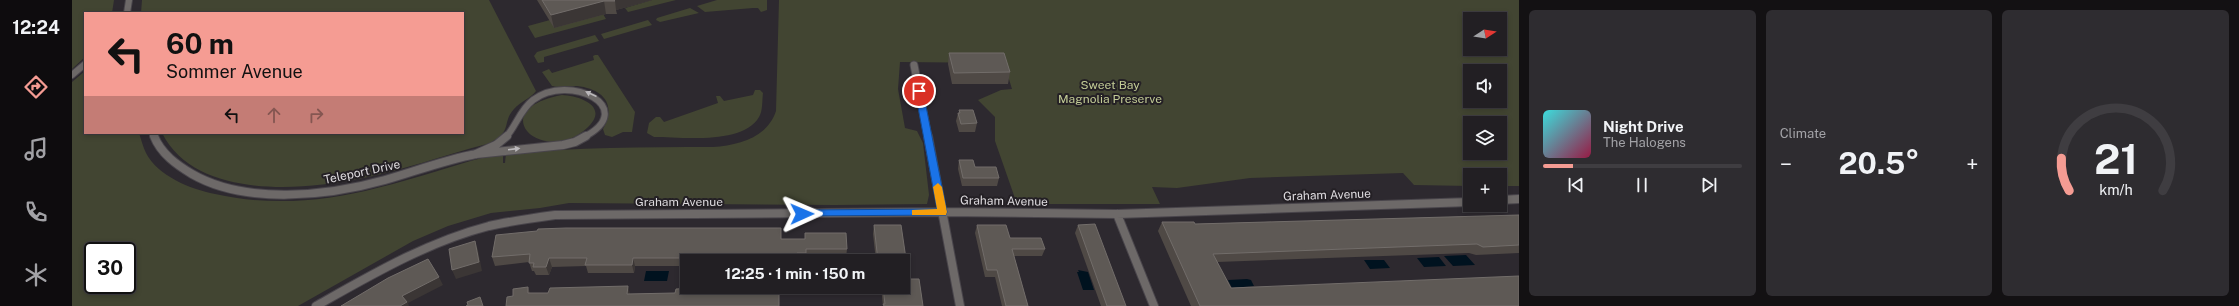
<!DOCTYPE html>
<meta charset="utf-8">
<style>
:root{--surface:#221f23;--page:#2e2c30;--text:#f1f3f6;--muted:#a2a2a6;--line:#3f3d41;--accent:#f59c93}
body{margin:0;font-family:"Public Sans",sans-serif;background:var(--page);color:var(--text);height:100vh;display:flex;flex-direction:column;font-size:15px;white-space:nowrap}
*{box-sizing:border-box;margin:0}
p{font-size:13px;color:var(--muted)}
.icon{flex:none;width:22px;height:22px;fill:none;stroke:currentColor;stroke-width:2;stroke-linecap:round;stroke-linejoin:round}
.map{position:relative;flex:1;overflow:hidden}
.drawer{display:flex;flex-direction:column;gap:10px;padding:10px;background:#131113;width:720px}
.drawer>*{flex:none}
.guide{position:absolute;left:12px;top:12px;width:380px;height:122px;border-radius:0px;box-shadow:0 2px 6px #0003,0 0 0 1px var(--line);background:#f59c93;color:#111;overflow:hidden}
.needle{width:26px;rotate:78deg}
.fabs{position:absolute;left:1391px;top:12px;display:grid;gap:8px}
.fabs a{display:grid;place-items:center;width:44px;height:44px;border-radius:0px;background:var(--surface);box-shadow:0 2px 6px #0003,0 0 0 1px var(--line);font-size:20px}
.speed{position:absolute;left:12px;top:242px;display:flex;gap:8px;font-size:20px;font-weight:700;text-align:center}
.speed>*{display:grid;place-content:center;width:52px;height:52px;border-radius:50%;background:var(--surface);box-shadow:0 2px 6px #0003,0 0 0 1px var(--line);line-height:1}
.speed .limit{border:2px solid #111;border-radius:6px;background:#fff;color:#111}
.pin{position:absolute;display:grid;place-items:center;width:34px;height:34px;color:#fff;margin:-17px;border:2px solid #fff;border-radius:50%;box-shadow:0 1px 4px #0007}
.me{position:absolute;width:44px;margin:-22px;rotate:89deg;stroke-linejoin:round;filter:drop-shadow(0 0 3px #0008)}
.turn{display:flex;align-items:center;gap:14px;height:84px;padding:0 16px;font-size:18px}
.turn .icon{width:52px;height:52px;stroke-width:2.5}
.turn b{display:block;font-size:28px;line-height:34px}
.lanes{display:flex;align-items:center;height:38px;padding:0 16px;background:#0003;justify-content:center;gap:20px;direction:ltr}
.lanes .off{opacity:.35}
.big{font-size:30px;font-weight:700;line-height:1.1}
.drawer .widget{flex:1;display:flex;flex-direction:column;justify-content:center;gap:6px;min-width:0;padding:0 14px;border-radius:6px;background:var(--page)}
.drawer .dial{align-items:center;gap:0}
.dial svg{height:104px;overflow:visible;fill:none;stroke:var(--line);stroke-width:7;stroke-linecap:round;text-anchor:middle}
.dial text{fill:var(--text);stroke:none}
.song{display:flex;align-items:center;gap:12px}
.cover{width:48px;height:48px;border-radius:6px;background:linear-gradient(135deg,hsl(180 70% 55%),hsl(340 70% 35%))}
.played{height:4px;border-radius:2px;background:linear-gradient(90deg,var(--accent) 15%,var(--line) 15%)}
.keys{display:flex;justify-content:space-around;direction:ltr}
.heat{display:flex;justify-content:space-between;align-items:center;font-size:22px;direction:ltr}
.drawer .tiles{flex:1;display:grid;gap:10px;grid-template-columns:repeat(3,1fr)}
.trip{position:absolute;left:608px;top:254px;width:230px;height:40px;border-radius:0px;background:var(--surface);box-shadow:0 2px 6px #0003,0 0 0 1px var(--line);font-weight:700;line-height:40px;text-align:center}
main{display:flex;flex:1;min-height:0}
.tab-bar{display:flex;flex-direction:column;width:72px;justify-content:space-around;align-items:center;background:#0e0c0e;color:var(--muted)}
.tab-bar .icon{width:28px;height:28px}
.tab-bar .current{color:var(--accent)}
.tab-bar b{font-size:18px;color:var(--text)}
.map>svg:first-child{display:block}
.green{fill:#424532;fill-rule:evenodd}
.water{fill:#00121f}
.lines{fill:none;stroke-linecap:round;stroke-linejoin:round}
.lane-far1-casing{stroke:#49454b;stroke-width:8}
.lane-casing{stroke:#49454b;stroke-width:10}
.street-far1-casing{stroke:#49454b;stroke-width:9}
.street-casing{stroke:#49454b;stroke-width:10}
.lane-far1{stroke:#6d6968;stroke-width:6}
.lane{stroke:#6d6968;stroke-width:8}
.street-far1{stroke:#6d6968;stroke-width:7}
.street{stroke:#6d6968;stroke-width:8}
.wall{fill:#4f4945}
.shaded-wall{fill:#3b3635}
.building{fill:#5e5955;stroke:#726d6a}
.oneway{fill:#bbb8bb}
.route{fill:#1a73e8;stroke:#114b97}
.slow{fill:#f59e0b}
.labels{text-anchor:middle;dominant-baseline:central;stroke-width:4;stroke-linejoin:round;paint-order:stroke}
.park-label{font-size:12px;fill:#c3cc96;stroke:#242025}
.street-label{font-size:12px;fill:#dddade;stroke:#242025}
</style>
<main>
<nav class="tab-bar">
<b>12:24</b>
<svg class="icon current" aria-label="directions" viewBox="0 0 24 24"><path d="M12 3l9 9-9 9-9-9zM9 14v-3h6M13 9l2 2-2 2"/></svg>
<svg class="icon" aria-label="music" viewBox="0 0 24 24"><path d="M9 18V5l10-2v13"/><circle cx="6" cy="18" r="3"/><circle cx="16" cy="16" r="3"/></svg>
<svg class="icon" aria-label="phone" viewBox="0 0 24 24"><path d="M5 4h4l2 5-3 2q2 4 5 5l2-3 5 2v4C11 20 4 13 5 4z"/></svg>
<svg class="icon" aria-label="climate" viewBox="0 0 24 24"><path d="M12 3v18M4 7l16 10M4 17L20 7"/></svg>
</nav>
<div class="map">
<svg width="1447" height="306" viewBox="0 0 1447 306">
<rect width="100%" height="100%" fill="#2d292f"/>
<!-- green -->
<path class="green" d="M0,0h42l-2,13h-27v44l-13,12z
M70,0h347l47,91c-5,7 -16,11 -22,18 -13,14 0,23 -27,35 -43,11 -86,27 -129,35 -61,12 -163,19 -196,-46h301v-120h-322z
M580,0h24l-48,12 -3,-4z
M645,0h50v10l-6,2 -3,-4h-5l-48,4 -8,-6z
M707,0h740v186h-19v-11h-30v11l-56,-1 -11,-12 -153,5 -73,10 -25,-1 8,17h-143l-22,-63v-24l-17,-17 23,-10 11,-1 -8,-26 -104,-1 -2,27 7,39 12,3 6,12 6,52 -2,9 -92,1 -266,-2 -29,5 -49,5 -43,13 -35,15 -115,65h-226v-224l13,-11v62h54c2,6 4,14 7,20 12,23 44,36 69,41 53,12 109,8 162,-6 43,-10 83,-26 126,-35v10h2l1,-10c69,-5 138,-6 207,-6 26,-2 54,-9 63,-36zM1398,19h30v30h-30zM1398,71h30v30h-30zM1398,123h30v30h-30zM21,251h34v34h-34z
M618,8l9,5 -39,9 -4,-2 1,-2z
M531,14l3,5 -71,19 -7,-12 22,-6z
M576,20l4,5 -48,14 -3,-5z
M523,35l4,6 -55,16v5l-6,1 -4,-7 3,-4z
M523,55h3l37,57 -3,20h-9l-11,5 -7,-2 -2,-6c14,-25 0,-40 -26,-43 -8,0 -17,2 -25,0l-10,-14 7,-3 3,4 42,-13 -1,-4z
M683,90h5l3,3c-1,7 0,18 -4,24 -16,28 -77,20 -105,20l-7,-4 2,-10 7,-6h4l4,5 54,-19 -2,-7h4l4,5 29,-6z
M490,95c19,1 48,12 25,33 -44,40 -105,-18 -25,-33z"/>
<!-- water -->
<path class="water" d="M1394,255l9,10 -22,1 -9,-10z
M1367,257l7,9 -22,1 -7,-9z
M1292,260h20l6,8 -20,1z
M1006,270l10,2 6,18h-11l-6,-18h2z
M574,271h23l-2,10h-23z
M1175,279l4,1 3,6 -22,2 -4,-8z"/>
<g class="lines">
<defs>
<path id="lane-far1" d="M55,13l2,-13
M0,75l13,-11
M81,133l2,4
M434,137c10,-11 14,-27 27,-37 36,-28 107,8 51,37"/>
<path id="lane" d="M82,136c7,18 23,29 38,38 54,31 136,22 193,6 31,-9 60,-20 91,-26
M404,154l20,-9 11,-9
M404,154l87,-9 12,-3 11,-6"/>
<path id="street-far1" d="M842,65l14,72"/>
<path id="street" d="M856,136l32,170
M1428,200l19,-1
M1045,214l37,92
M244,306c55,-31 111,-64 173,-80 22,-5 44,-8 66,-11l387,-3 175,2 353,-12"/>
</defs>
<!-- lane-far1 casing -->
<use href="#lane-far1" class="lane-far1-casing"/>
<!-- lane casing -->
<use href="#lane" class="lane-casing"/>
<!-- street-far1 casing -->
<use href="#street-far1" class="street-far1-casing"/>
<!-- street casing -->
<use href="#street" class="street-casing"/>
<!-- lane-far1 -->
<use href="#lane-far1" class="lane-far1"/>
<!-- lane -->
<use href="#lane" class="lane"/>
<!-- street-far1 -->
<use href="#street-far1" class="street-far1"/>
<!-- street -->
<use href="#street" class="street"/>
</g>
<!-- wall -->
<path class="wall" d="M465,0h115l-36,10 1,4h-11l-52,14z
M877,53l61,19 -2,12h-56l-4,-20z
M887,110l18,13 -2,9h-16l-3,-11 2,-8h1z
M887,160l16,7 24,11 -2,8h-35l-4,-17z
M1447,215v38l-43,2 -7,-2 -252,9 14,26 288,18h-328l-33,-75 4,-9 33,2z
M802,225h27l8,54h10l4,27h-40l-2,-19h22v-26h-27l-3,-27z
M905,225l33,13 35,11 -3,7h-28l14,50h-26l-7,-29h-10l-10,-44z
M1006,225l48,81h-25l-26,-73z
M424,235l285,4 66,10 -1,9h-40v3h-119v5h-52l-1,7h-46l-2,-7 -34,1 -3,8h-13l-2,-4h-2l-3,-9 -34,4 -3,-9z"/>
<!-- shaded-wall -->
<path class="shaded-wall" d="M541,0h39l-36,10 -1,-9z
M532,1l2,13 -52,14 -3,-13z
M403,241l3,9 4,21 -26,8 -4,-9z
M477,258l3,9 -3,8 -3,-8z
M561,258l2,8 -1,7 -2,-8z
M367,277l4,8 -35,18 1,3h-9l2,-10z
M556,286l2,8h-3z
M456,287l3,8 -3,-2z"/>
<!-- building -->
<path class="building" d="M470,0h72l1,1h-11l-53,14z
M877,53h55l6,19 -56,1z
M887,110h14l4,13 -16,1 -3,-11h2z
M887,160h14l2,7h21l3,11h-36z
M1447,215v30l-36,2 -6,-3 -264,10 18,34 288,-12v30h-319l-38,-84h32l1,2z
M1023,224l31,82h-19l-29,-81z
M802,225h27l8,54h10l4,27h-39l-1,-2h2l-2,-17h20v-26h-25z
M905,225h29l4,13h31l4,11h-33l16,57h-22l-9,-36h-10z
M494,228h215v11h24v-6h41l1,16h-41v4h-9v8h-12v-4l-64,1v3h-19v-3h-69l-1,7h-47l2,-7h-38l-3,9h-13l1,-4h-5l1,-9 -38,3 4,-22 41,-4 1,-2z
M403,241l4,21 -27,8 -3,-21z
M356,259l11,18 -37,19 5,6 -7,4h-59l47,-28z
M556,286l-1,8 48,-1 1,-4 33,-2h8v6h41v-6h21v19h-273l1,-9 6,-1v-7l15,-2v6h20l2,-5z
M408,297l3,9h-17l2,-1 -1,-3z"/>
<!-- one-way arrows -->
<defs><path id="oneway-solid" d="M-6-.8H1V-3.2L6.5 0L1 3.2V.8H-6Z"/></defs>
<g class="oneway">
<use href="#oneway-solid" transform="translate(519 94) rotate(-156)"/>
<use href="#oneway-solid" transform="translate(442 149) rotate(-7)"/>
</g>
<!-- route -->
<path class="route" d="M847,88l4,3 24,121 -1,3 -147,1v-5l3,-1 135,-1 -22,-118z"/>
<!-- slow -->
<path class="slow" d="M866,183l4,4 5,25 -1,3h-34v-5l25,-1 -4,-22z"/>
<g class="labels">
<!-- park labels -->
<g class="park-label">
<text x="1038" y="85">Sweet Bay<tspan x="1038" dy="14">Magnolia Preserve</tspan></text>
</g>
<!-- street labels -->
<g class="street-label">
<text transform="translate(290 172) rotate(-12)">Teleport Drive</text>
<text transform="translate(1255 195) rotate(-2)">Graham Avenue</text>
<text transform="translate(932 201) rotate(1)">Graham Avenue</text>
<text x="607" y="202">Graham Avenue</text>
</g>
</g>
</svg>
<div class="fabs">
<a><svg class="needle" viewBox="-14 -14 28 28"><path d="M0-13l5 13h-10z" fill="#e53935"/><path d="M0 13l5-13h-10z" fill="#a2a2a6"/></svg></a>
<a><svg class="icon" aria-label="sound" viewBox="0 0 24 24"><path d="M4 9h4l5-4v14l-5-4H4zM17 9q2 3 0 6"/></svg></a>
<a><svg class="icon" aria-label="layers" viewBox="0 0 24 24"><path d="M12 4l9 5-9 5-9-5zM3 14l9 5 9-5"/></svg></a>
<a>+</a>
</div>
<div class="speed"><div class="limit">30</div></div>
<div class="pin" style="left:847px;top:91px;background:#d93025"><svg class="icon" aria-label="arrive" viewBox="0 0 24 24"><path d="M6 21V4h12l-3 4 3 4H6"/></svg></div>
<svg class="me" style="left:730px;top:214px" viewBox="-20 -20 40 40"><path d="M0-17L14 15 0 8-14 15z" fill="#1a73e8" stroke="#fff" stroke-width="4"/></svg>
<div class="trip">12:25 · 1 min · 150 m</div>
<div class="guide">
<div class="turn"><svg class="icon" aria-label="left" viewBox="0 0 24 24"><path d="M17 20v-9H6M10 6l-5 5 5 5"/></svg><div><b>60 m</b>Sommer Avenue</div></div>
<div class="lanes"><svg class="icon" aria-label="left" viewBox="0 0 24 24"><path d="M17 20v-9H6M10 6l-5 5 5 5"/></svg><svg class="icon off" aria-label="ahead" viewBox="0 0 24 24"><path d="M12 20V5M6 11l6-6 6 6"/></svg><svg class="icon off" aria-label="right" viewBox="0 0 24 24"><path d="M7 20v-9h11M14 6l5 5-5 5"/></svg></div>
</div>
</div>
<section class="drawer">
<div class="tiles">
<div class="widget">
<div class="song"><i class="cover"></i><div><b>Night Drive</b><p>The Halogens</p></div></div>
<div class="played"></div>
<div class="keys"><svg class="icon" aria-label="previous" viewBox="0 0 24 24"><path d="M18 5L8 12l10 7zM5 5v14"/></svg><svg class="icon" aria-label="pause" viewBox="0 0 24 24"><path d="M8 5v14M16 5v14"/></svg><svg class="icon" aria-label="next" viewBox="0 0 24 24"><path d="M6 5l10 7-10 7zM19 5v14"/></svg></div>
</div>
<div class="widget"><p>Climate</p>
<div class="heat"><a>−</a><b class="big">20.5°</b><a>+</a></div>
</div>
<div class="widget dial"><svg viewBox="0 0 100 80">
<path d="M14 69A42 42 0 1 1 86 69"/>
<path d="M14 69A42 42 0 0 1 8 44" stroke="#f59c93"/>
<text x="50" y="56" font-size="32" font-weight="700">21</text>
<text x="50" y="72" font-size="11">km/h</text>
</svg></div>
</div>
</section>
</main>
